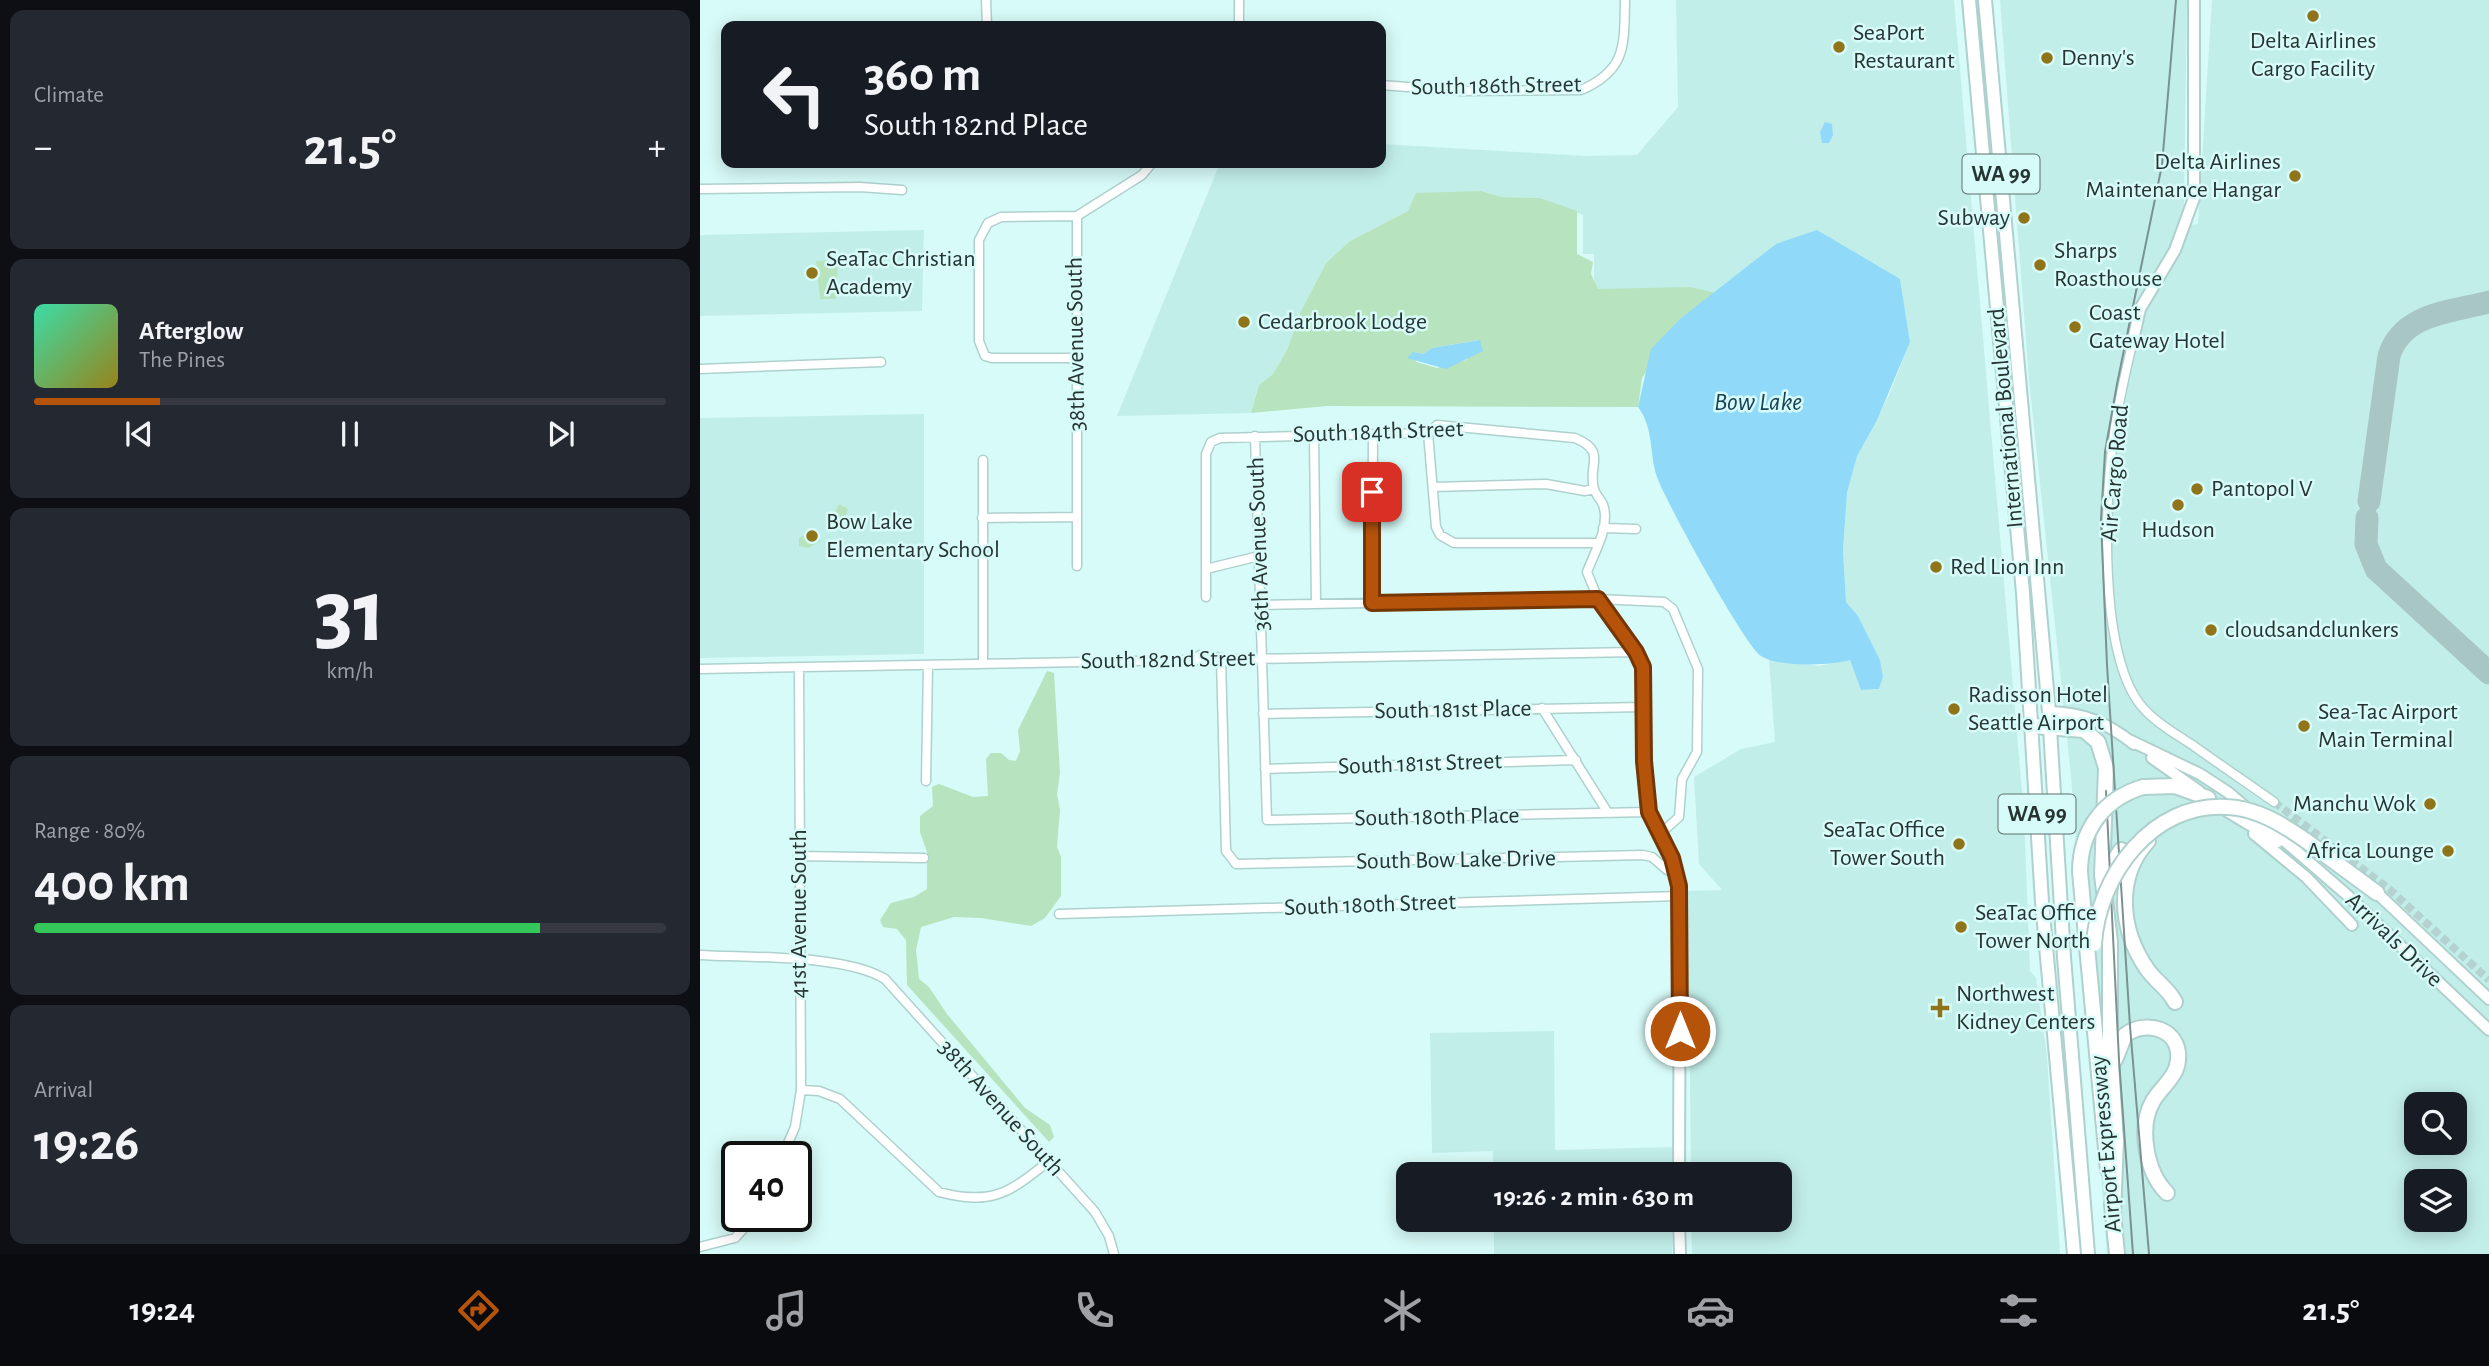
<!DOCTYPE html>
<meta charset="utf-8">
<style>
:root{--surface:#171b24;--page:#242831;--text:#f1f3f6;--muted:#9ea1a6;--line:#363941;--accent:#b45309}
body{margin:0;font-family:"Alegreya Sans",sans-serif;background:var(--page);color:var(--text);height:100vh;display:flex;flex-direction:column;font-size:26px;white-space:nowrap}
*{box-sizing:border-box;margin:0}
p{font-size:23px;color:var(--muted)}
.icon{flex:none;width:38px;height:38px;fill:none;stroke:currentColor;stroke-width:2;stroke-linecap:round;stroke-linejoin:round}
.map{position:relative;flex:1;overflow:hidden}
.details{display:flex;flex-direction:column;gap:10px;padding:10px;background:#0d0f14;width:700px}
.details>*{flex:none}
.banner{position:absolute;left:21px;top:21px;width:665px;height:147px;border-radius:14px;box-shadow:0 4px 18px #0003;background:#171b24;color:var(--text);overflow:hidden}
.controls{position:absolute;left:1704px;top:1092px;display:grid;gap:14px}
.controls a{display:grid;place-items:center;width:63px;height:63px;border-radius:14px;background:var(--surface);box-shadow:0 4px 18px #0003;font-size:35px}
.speed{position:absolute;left:21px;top:1141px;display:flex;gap:14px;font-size:35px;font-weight:700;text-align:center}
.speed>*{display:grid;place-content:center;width:91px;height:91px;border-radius:50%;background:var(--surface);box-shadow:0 4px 18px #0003;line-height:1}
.speed .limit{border:4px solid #111;border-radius:10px;background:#fff;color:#111}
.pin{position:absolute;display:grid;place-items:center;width:60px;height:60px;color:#fff;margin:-30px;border-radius:14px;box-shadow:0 4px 10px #0006}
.me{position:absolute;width:77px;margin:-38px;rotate:0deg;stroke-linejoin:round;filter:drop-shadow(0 0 5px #0008)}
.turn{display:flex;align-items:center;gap:24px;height:147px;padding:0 28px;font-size:32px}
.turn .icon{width:91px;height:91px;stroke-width:2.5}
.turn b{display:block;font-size:49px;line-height:60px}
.big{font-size:52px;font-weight:600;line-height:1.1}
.details .widget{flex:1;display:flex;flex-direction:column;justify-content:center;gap:10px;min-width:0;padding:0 24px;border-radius:14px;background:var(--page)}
.details .dial{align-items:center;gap:0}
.dial b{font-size:91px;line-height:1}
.song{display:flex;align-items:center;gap:21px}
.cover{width:84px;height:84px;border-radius:10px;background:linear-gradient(135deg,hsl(160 70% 55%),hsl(50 70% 35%))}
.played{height:7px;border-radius:4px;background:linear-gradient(90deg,var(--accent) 20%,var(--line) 20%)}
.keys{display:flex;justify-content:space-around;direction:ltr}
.heat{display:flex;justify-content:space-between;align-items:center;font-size:38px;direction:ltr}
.charge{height:10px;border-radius:5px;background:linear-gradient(90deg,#34c759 80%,var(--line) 0)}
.trip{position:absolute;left:696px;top:1162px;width:396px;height:70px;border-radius:14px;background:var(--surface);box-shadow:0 4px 18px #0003;font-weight:600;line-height:70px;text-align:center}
.dock{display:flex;height:112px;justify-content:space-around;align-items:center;background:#090b0e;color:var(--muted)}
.dock .icon{width:49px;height:49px}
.dock .selected{color:var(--accent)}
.dock b{font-size:32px;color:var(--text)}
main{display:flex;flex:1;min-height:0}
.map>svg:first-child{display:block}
.built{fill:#c2eee9;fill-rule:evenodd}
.green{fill:#b7e3be;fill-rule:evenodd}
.water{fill:#90d9f9}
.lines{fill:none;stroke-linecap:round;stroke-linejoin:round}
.taxiway{stroke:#a8c6c4;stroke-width:23}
.street-tunnel{stroke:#b4d3d0;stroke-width:8;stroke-dasharray:8 4;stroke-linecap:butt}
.street-casing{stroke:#aed1ce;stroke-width:11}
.secondary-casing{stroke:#aed1ce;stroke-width:14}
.primary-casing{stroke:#aed1ce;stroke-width:16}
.highway-casing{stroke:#aed1ce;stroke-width:18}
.street{stroke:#fff;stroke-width:8}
.secondary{stroke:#fff;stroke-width:10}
.primary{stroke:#fff;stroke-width:12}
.highway{stroke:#fff;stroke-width:14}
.tram{stroke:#7a9290;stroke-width:2}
.highway-bridge-casing{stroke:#aed1ce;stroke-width:18;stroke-linecap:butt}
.highway-bridge{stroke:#fff;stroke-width:14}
.route-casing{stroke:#753606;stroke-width:18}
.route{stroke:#b45309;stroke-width:12}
.poi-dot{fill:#8f7419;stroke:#d7fbf8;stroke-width:2.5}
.labels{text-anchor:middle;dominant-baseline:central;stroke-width:5;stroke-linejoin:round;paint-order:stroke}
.shield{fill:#d7fbf8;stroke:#5b706d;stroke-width:2}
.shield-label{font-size:23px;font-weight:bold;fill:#263432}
.poi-label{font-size:24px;fill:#263432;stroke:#d7fbf8;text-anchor:start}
.street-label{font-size:24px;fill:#263432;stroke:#d7fbf8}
.water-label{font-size:26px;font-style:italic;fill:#1a4455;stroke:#d7fbf8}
</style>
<main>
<section class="details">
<div class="widget"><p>Climate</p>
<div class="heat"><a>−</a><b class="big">21.5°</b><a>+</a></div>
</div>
<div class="widget">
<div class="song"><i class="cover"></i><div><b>Afterglow</b><p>The Pines</p></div></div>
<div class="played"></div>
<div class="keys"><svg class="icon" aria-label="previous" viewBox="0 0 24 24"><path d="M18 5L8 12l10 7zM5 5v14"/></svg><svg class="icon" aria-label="pause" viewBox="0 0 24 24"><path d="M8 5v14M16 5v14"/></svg><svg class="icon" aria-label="next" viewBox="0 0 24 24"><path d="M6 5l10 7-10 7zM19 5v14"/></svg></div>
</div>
<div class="widget dial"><b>31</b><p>km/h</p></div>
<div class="widget"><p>Range · 80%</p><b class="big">400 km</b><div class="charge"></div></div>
<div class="widget"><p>Arrival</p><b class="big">19:26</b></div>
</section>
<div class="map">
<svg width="1789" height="1254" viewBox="0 0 1789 1254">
<rect width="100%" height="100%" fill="#d7fbf8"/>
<!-- built -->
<path class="built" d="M976,0h278l70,815 6,156 6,7 11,78 13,198h-368l-1,-34h89v-46h-89l-3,-283 34,-1 -23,-26 -5,-87 47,-28 34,-7 -6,-83 50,7 31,-6 11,30 18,-1 4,-12 -3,-17 -22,-44 -12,-13 -3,-53 4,-57 10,-37 32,-61 21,-53 -10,-63 -124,-35 -60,49 -122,1v-40h-11v-39l-43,-17 -38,-1 -21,-6 -73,20 -58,30 -24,22 -26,50 -13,37 -14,24 -14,11 -8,28 -134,3 103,-253h161v-19l205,12 51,-1 41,-48z
M1300,0h187l-3,207 -7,19 21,-2 14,-224h277v1254h-382l-36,-478 -42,-396zM1717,1104h38v39h-38zM1717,1181h38v39h-38z
M224,230l-2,81 -222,5v-81z
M224,414v240l-224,4v-240z
M854,1031l1,119 117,-3v27h-179v-23l-61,2 -2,-120z
M794,1220h178v34h-178z"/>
<!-- green -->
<path class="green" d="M781,191l21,6 38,1 37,13v43l16,8 -2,12 7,15 92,-2 26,6 -35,25 -39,60 -4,29 -311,-1 -76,7 8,-28 14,-11 14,-24 13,-37 26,-50 24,-22 58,-30 8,-18zM779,340l-13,20 -29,8 -21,-6 -3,-10 10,2 9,-6z
M138,260l-2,39h-16l-4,-38z
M139,504l9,5 -5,15 -5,-1 -3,-10z
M105,535h10l6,6 -13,7 -9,-2v-8z
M347,671l7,2 6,100 -3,21 3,16 -3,37 4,10v39l-16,22 -14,8 -50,-8 -27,-1 -33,10 -5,23 3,29 10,8 18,27 78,94 25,17 4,12 -5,5 -142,-157 -1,-45 -9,-11 -14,-2 -3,-7 11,-17 23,-6 13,-8v-37l-7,-20v-16l13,-10 -1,-19 7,-3 34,13 15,-1 -2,-37 5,-6h10l8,7 7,1 4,-10 -2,-21z"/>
<!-- water -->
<path class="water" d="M1125,122l7,2 1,11 -4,8h-7l-2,-11z
M1117,230l83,49 10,63 -33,78 -20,36 -10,37 -4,57 3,52 12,14 22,44 3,17 -4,12 -18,1 -11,-30c-19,6 -73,7 -89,-4 -16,-10 -96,-156 -104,-179 -8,-24 -3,-49 -19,-70l13,-58 30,-31 95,-74z
M780,340l3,11 -37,18 -39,-11 6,-6 10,2 9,-6z"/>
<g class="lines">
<!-- taxiway -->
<path class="taxiway" d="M1669,501l20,-145c13,-43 62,-44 100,-54
M1667,518l-1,26 10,25 113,104"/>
<!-- street-tunnel -->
<path class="street-tunnel" d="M1574,802l115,87 100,91"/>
<defs>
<path id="street" d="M286,0l1,26
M539,0v26
M681,85l80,6 120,-1c46,-20 43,-45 44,-90
M0,189l160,-2 42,3
M377,216v350
M377,216l-76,1 -13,6 -9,17v101l6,15 7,2h86
M377,216l65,-41 10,-12
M1433,340c-7,31 -15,62 -19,94 -10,66 -16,225 30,275 13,14 31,25 47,35 28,20 56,39 83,58
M0,369l181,-7
M728,433l8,94 4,8 14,8h144
M555,436l12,384 382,-8
M614,436l2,168
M733,487l113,-3 39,7 8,-2
M282,518l95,-1
M903,528l33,1
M506,569l53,-13
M672,603l1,-167
M560,605l338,-6 66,3 9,7 25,60 -1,83 -15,27 -3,38 -18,16
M521,658l5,193 10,13 407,-9 9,2 15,13 9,-1
M494,659l6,-4 21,3
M283,663v-203
M0,669l936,-17
M842,708l66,105
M563,714l380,-7
M565,769l311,-9
M226,781l2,-116
M98,856l126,2
M359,914l621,-18 -8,-38 -23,-46 -5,-69 -1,-76 -7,-15 -38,-53 -11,-27c7,-19 22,-43 17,-64 -1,-7 -8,-12 -10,-19 -7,-24 14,-37 -19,-51l-138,-13 -9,8 -208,5 -9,4 -5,12v143
M0,955c49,3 144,-1 185,24l210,233 14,24 5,18
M101,1090l18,1 21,8 99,93c53,14 70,1 110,-31
M82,1157l13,-30 6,-37 -2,-423
M0,1247l35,-9 20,-22"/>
<path id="secondary" d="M1433,340l7,-31 35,-59 19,-52v-198
M1349,712c35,1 57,10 85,32
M1429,740l71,34 29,19 117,101 143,136
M1452,758l47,33
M1520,807l58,35
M1554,834l52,43 46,48
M1677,893l112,106
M979,1174l1,-278
M979,1220l1,34"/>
<path id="primary" d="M1269,0l54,593 19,309 32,352
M1285,0l64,712 15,245 24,297"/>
<path id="highway" d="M1331,726l53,4 14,12 8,26 -4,107 8,66v107l6,93 -3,72
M1443,787l32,-1 33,12
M1605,840l72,53
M1448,841c-33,36 -28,89 -1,128 8,12 22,20 28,33
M1380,872l28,298
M1404,878l17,-28
M1415,1060l10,-25c21,-16 56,-6 53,25 -1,17 -17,27 -25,41 -15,26 -7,71 14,92
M1412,1204l5,50"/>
</defs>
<!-- street casing -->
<use href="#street" class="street-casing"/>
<!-- secondary casing -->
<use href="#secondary" class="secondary-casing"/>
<!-- primary casing -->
<use href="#primary" class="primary-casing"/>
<!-- highway casing -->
<use href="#highway" class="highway-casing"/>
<!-- street -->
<use href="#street" class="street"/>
<!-- secondary -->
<use href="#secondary" class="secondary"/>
<!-- primary -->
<use href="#primary" class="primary"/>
<!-- highway -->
<use href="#highway" class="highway"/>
<!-- tram -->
<path class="tram" d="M1406,791l13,269 14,194
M1449,1254l-19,-228 -23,-361 -6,-146 4,-67 12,-68 45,-219 14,-165"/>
<defs>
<path id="highway-bridge" d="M1380,872c0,-41 23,-73 63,-85
M1394,944c4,-68 58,-142 133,-137 29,1 55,17 78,33"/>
</defs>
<!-- highway-bridge casing -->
<use href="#highway-bridge" class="highway-bridge-casing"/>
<!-- highway-bridge -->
<use href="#highway-bridge" class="highway-bridge"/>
</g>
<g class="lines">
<defs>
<path id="route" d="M672,492v111l226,-4 38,53 7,15 1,94 5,51 23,46 7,28 1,145"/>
</defs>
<!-- route casing -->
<use href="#route" class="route-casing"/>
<!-- route -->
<use href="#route" class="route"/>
</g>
<!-- markers -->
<g class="poi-dot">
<circle cx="1613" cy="16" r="7"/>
<circle cx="1139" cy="47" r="7"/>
<circle cx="1347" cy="58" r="7"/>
<circle cx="1595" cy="176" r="7"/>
<circle cx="1324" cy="218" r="7"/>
<circle cx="1340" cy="265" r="7"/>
<circle cx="112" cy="273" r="7"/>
<circle cx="544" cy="322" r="7"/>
<circle cx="1375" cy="327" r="7"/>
<circle cx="1497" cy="489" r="7"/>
<circle cx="1478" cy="505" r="7"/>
<circle cx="112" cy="536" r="7"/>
<circle cx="1236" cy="567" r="7"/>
<circle cx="1511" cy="630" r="7"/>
<circle cx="1254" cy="709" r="7"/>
<circle cx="1604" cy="726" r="7"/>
<circle cx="1730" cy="804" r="7"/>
<circle cx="1259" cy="844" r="7"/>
<circle cx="1748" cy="851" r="7"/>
<circle cx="1261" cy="927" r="7"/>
<path d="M1236.5 997.5h7v7h7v7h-7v7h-7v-7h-7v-7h7z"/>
</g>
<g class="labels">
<!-- shield labels -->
<g class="shield">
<rect x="1262.5" y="154.5" width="77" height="39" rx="5"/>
<rect x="1298.5" y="794.5" width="77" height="39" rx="5"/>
</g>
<g class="shield-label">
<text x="1301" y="174">WA 99</text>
<text x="1337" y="814">WA 99</text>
</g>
<!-- poi labels -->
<g class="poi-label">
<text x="1153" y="33">SeaPort<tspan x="1153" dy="28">Restaurant</tspan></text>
<text x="1613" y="41" text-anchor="middle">Delta Airlines<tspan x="1613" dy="28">Cargo Facility</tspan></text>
<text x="1361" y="58">Denny's</text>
<text x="1581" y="162" text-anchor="end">Delta Airlines<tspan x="1581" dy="28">Maintenance Hangar</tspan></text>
<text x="1310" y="218" text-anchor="end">Subway</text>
<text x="1354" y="251">Sharps<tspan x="1354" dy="28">Roasthouse</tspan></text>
<text x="126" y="259">SeaTac Christian<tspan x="126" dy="28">Academy</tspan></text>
<text x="1389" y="313">Coast<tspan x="1389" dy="28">Gateway Hotel</tspan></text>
<text x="558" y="322">Cedarbrook Lodge</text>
<text x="1511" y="489">Pantopol V</text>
<text x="126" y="522">Bow Lake<tspan x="126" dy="28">Elementary School</tspan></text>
<text x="1478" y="530" text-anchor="middle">Hudson</text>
<text x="1250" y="567">Red Lion Inn</text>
<text x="1525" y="630">cloudsandclunkers</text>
<text x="1268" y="695">Radisson Hotel<tspan x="1268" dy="28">Seattle Airport</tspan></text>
<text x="1618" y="712">Sea-Tac Airport<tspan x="1618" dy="28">Main Terminal</tspan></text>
<text x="1716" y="804" text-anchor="end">Manchu Wok</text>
<text x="1245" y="830" text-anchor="end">SeaTac Office<tspan x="1245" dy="28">Tower South</tspan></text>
<text x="1734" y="851" text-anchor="end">Africa Lounge</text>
<text x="1275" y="913">SeaTac Office<tspan x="1275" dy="28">Tower North</tspan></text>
<text x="1256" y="994">Northwest<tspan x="1256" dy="28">Kidney Centers</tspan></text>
</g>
<!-- street labels -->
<g class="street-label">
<text transform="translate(796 86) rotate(-1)">South 186th Street</text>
<text transform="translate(376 344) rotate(-91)">38th Avenue South</text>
<text transform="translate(1306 418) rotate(-95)">International Boulevard</text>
<text transform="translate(678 432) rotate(-2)">South 184th Street</text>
<text transform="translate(1415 473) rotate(-85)">Air Cargo Road</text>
<text transform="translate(559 544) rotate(-92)">36th Avenue South</text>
<text transform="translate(468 660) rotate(-1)">South 182nd Street</text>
<text transform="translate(753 710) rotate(-1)">South 181st Place</text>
<text transform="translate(720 764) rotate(-2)">South 181st Street</text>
<text transform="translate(737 817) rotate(-1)">South 180th Place</text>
<text transform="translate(756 860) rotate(-1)">South Bow Lake Drive</text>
<text transform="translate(670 905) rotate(-2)">South 180th Street</text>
<text transform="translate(99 914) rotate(-90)">41st Avenue South</text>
<text transform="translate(1694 940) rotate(44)">Arrivals Drive</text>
<text transform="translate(301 1108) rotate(48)">38th Avenue South</text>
<text transform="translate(1406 1144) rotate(-95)">Airport Expressway</text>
</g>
<!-- water labels -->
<g class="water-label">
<text x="1058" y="402">Bow Lake</text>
</g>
</g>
</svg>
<div class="controls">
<a><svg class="icon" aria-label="search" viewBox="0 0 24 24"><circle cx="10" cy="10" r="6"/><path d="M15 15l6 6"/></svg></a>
<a><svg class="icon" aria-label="layers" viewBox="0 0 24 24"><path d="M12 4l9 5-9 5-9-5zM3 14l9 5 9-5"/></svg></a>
</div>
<div class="speed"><div class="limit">40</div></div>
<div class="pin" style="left:672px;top:492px;background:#d93025"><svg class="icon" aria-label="arrive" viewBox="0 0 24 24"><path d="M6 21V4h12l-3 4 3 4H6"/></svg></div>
<svg class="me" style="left:980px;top:1031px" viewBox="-20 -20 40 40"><circle r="17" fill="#b45309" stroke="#fff" stroke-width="3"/><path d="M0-11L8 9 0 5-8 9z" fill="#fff"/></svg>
<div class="trip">19:26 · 2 min · 630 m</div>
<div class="banner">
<div class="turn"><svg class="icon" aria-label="left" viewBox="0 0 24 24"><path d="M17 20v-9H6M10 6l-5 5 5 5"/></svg><div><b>360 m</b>South 182nd Place</div></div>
</div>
</div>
</main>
<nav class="dock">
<b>19:24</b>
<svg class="icon selected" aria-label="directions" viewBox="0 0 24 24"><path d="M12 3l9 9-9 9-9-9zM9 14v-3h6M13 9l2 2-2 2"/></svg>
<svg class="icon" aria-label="music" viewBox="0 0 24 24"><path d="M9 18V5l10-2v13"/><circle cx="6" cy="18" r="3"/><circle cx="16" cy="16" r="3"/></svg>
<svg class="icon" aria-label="phone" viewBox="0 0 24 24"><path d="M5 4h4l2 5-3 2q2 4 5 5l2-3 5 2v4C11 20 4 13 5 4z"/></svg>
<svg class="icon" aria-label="climate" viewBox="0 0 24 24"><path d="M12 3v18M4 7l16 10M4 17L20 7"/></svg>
<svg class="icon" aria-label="car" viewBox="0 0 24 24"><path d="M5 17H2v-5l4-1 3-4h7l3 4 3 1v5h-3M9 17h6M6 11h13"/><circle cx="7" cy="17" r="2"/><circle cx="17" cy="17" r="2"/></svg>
<svg class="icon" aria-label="filters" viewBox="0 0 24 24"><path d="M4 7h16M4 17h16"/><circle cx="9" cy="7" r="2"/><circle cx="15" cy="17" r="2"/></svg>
<b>21.5°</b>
</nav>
